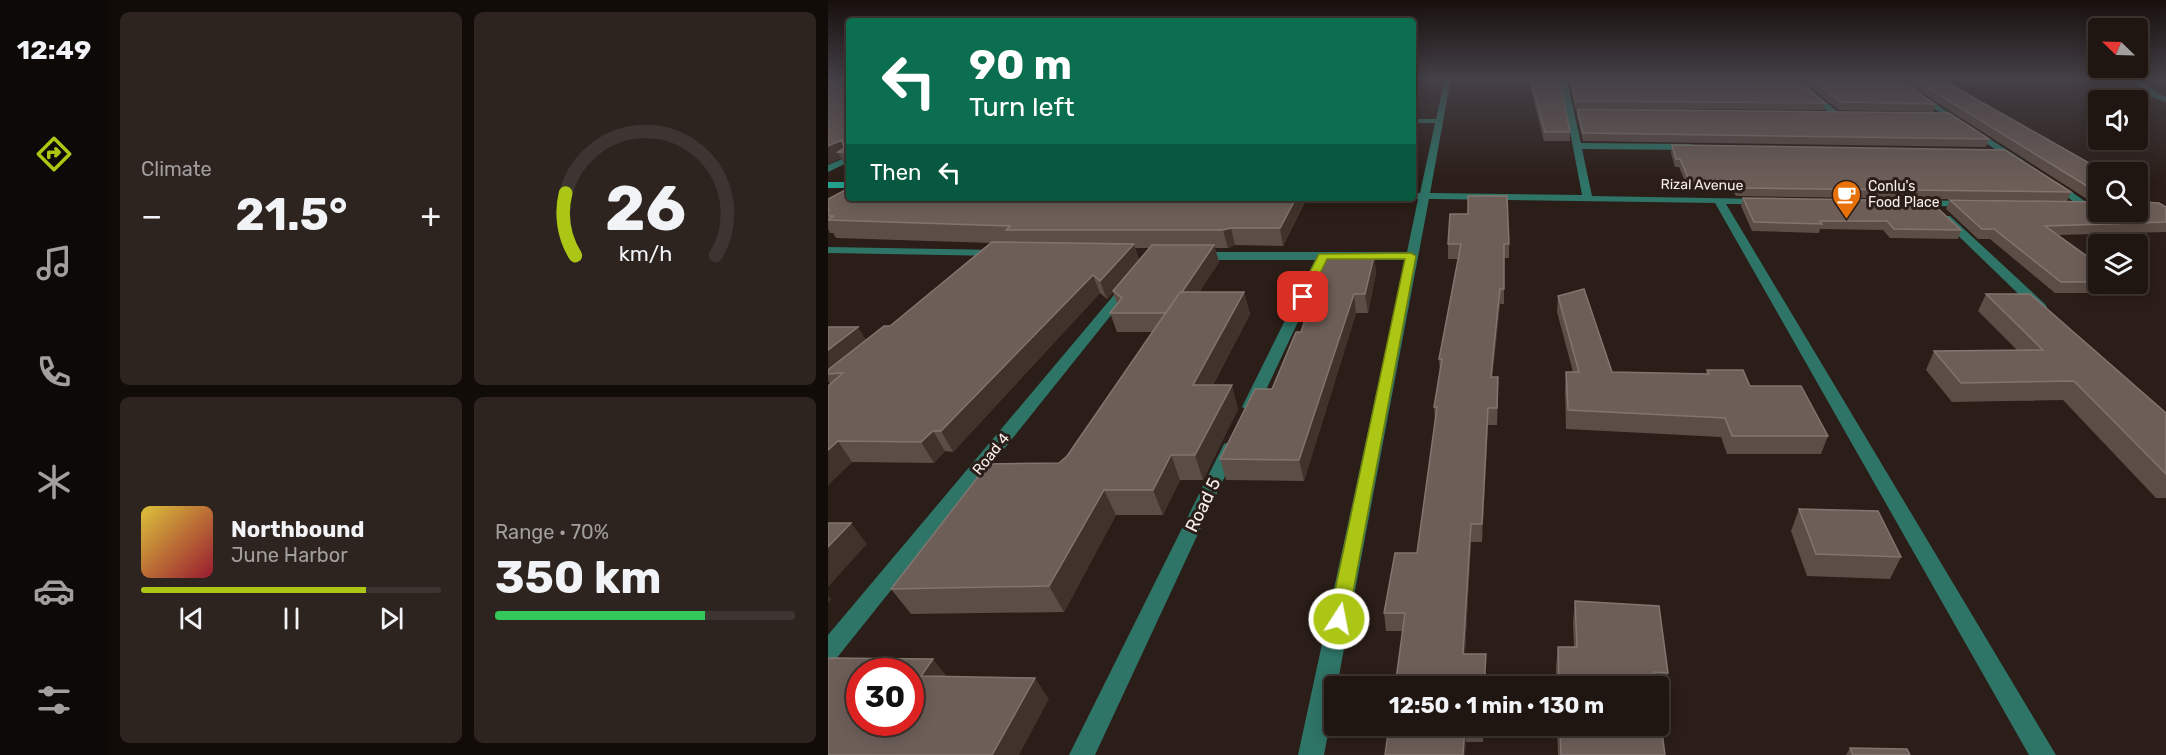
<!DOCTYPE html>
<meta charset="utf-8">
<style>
:root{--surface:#201611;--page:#2d231f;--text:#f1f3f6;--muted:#a29f9f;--line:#3d3531;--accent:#abc614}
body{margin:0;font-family:Rubik,sans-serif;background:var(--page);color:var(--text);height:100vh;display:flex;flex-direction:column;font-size:22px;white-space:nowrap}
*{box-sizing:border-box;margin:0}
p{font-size:20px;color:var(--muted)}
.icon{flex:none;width:33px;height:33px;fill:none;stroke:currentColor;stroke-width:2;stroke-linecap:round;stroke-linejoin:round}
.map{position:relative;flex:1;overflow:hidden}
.side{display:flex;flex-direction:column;gap:12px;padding:12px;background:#120c09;width:720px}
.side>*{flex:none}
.banner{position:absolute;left:18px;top:18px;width:570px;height:183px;border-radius:6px;box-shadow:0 3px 15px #0003,0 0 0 2px var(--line);background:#0b6e4f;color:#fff;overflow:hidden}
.needle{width:39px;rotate:293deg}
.buttons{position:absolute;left:1260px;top:18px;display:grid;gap:12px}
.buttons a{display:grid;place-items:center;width:60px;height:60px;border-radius:6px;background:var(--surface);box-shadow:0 3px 15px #0003,0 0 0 2px var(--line);font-size:30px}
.speed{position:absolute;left:18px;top:658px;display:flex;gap:12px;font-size:30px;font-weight:700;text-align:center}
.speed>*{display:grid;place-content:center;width:78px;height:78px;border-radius:50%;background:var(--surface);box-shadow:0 3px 15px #0003,0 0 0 2px var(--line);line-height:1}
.speed .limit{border:9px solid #d22;background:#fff;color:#111}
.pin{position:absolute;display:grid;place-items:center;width:51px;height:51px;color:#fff;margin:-26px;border-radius:12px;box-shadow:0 3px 9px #0006}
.me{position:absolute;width:66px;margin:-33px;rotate:11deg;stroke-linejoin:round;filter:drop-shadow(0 0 4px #0008)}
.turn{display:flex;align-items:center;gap:21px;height:126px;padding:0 24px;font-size:27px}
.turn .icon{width:78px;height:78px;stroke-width:2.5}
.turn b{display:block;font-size:42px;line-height:51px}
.then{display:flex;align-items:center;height:57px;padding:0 24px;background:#0003;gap:12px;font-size:22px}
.big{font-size:45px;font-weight:700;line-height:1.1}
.side .card{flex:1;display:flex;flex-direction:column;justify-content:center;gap:9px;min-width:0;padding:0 21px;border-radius:9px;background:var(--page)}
.side .dial{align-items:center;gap:0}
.dial svg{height:156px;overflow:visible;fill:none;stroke:var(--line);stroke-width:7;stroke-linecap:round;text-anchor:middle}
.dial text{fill:var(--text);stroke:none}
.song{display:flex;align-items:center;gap:18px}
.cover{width:72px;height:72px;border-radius:9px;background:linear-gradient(135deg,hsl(50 70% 55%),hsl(350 70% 35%))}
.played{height:6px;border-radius:3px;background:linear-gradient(90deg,var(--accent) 75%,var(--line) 75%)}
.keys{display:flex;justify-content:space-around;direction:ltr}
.heat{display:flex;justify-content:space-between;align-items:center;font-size:33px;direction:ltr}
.charge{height:9px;border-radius:4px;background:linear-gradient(90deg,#34c759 70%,var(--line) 0)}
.side .tiles{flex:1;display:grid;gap:12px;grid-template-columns:repeat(2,1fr)}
.trip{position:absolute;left:496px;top:676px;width:345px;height:60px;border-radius:6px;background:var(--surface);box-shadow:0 3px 15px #0003,0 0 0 2px var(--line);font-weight:700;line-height:60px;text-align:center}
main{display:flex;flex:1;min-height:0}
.dock{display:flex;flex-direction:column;width:108px;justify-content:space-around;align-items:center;background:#0d0907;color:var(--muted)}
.dock .icon{width:42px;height:42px}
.dock .selected{color:var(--accent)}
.dock b{font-size:27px;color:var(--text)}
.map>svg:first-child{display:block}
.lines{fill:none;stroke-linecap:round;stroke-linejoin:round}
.street{fill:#2e7467;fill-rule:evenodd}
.secondary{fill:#23a48f;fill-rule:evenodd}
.wall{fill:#5c4d46;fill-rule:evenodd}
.shaded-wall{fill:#41332c}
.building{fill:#6d5e58;stroke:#82756f;stroke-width:1.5;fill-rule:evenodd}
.route{fill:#abc614;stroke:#6f810d;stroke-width:1.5}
.labels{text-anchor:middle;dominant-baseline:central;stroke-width:6;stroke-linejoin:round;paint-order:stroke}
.far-street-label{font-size:14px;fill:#f8eeea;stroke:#2b1d17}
.far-poi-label{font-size:14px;fill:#f8eeea;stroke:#2b1d17;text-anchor:start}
.street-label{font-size:15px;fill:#f8eeea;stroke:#2b1d17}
.near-street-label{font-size:18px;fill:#f8eeea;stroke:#2b1d17}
</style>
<main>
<nav class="dock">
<b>12:49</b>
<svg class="icon selected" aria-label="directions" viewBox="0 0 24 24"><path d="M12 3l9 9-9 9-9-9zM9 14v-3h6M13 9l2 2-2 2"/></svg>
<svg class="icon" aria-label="music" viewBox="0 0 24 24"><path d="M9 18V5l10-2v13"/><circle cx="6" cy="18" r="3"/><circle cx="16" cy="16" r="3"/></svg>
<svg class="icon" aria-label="phone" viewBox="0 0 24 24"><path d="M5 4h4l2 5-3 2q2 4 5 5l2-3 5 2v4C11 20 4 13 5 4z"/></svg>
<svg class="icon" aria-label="climate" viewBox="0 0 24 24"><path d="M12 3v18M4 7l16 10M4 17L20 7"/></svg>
<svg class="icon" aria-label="car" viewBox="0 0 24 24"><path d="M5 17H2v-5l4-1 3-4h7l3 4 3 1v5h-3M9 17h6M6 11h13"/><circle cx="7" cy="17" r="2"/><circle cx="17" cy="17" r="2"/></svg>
<svg class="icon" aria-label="filters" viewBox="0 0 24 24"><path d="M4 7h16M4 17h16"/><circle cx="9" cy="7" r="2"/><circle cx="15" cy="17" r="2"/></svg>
</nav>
<section class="side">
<div class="tiles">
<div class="card"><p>Climate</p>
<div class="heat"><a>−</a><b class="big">21.5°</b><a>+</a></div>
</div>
<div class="card dial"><svg viewBox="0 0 100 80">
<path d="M14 69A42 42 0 1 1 86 69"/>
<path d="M14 69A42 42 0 0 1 9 37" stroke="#abc614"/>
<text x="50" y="56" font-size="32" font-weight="700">26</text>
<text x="50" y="72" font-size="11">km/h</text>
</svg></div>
<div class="card">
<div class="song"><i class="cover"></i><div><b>Northbound</b><p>June Harbor</p></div></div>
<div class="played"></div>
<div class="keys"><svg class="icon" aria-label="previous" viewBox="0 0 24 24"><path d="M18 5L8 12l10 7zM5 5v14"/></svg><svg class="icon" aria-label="pause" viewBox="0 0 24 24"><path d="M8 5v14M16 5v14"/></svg><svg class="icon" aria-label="next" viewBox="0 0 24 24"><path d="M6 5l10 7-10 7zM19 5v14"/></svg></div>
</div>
<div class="card"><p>Range · 70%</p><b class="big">350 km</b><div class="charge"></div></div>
</div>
</section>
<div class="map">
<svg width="1338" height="755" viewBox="0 0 1338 755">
<rect width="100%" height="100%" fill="#2b1d17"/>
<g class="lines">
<!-- street -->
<path class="street" d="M617,78h6l-21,115 152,2 -22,-117h6l1,3 27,3 -4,2 -22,-1 13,58 110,1 4,3 -4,3 -109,-1 10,47 173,3v4l-4,1h-35l330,551h-27l-314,-552 -286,-4 -105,556h-26l107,-495h-78l-69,147 -8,5 -8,-5 73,-147h-117l-6,-4 6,-4h209l11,-53 -9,-1h4v-5h7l15,-70h-22v-4h23z
M962,78h7l40,33v4h-6z
M1060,78h7l129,83 -8,2z
M1302,78c12,0 24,14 36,19v5l-17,-6z
M21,156v6l-21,10v-7z
M1223,182h6l35,24 -9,2 -32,-22z
M1086,200l54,1 5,3 -5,3 -58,-2v-4z
M1114,216h8l95,88 2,3 -2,3h-10l-93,-90z
M0,247l172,3 6,3 -6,3 -172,-3z
M300,282l4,1v6l-296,370 -8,3v-27l296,-352z
M402,442l6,2 2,4 -143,307h-26l153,-307 2,-4z"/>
<!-- secondary -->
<path class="secondary" d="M0,182h21v6h-21z"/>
</g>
<!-- wall -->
<path class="wall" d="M0,78h21v88h-3l-5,-8 -13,6z
M700,78h31l11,54v9h-26z
M738,78h224l-1,3 -220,-2z
M971,78h98l38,26 -2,8 -94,-2z
M1071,78h40l159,94v40l44,-10 24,5v25l-107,3 39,29v20h26l-6,9h-63l-65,-54h-12l-32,-30 4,-9 143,1h-3z
M743,81l254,22 -2,7 -248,-2 -4,-21z
M749,109l412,30 -3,8 -403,-6 -6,-25z
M844,145l399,47 -4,9 -331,-5 -4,-7 -44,-1 -9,-21h-4l-4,-14z
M21,198h458l-24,48 -48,-1 -7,3h-13l4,14 -20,30h45l6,22 -37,71 25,24 -35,71h-23l-17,35h-47l-52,97 -153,2 -20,-25 168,-126 8,-7 86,-124h-36l-7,-19 7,-9 -4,-12 -6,7 -7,-6 -147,159 -8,-1 -11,12 -82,-1 -24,23v-99l2,-2 -2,-3v-54l38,13 24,-14 101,-83 -155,-5 -3,-5h-3l-2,-4v-30zM307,248h14l-10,12z
M915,198l218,32 -3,9 -68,-1 -7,-8 -63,-1 -1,4 -67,-2 -11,-25z
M620,244h61v14h-5v46h-4l-8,73 6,17 -1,31h-9l-6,117h-11l-6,112 21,18 -1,15h-90l8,-56h-17l-2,-18 33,-60 18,-132 -1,-14 6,-35 -1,-13 19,-100h-10z
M546,256l2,17 -8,40h-12l-52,168 -78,-1 -6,-21 52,-70 29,-57z
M1158,294l180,119v85h-10l-93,-98 -111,2 -26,-32 8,-19 83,-1 -39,-39z
M730,296l54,76 94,2 1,-4 43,16 78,50 -7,18h-94l-6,-17 -155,-8 -1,-39 1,-18h7l-16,-60z
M971,509l102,48 -11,22 -83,-3 -16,-45z
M747,601l93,72 -5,21h-4v-7h-103v-19l2,-21h16l-1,-25z
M561,726h95l-1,16h-17z
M729,726h102l6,29h-107z
M1022,748l60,7h-64z"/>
<!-- shaded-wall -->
<path class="shaded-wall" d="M0,78h18l-18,9z
M14,140l7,12h-11l3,6 -13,6v-18z
M468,198h11l-24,48 -3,-18z
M403,228l4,17 -7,3 -5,-18z
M306,244l5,17 -32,38 -7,-18z
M386,245l5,17 -45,70 -6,-19z
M546,256l2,17 -8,40 -3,-19z
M265,275l7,18 -147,159 -12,-21z
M672,289v15l-9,90v-17z
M416,292l6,22 -50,95 -7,-24z
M526,294l2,19 -52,168 -5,-21z
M30,327l12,19 -42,28v-24z
M670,377v17l-1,31v-17z
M404,385l6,24 -35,71 -8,-25z
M660,408v17l-6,117v-18z
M105,431l12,20 -11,12 -13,-21z
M10,441l14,21 -24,23v-35z
M343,455l9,25 -17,35 -10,-25z
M276,490l12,25 -52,97 -15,-26z
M23,523l16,21 -39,43v-40z
M643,524v18l-7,130 -1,-18z
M0,595l3,4 -3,4z
M658,654l-1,33h-1z
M105,659l17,21 -29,-4z
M207,678l14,21 -30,56h-27z
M637,726l1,16 -1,13h-2z"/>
<!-- building -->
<path class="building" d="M16,78h5v74h-11l6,-4 -2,-8 -14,6v-64l17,-3z
M702,78h29l11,54h-25z
M982,78h87l38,26 -94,-2z
M1084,78h27l166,94h-7v20l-3,-1z
M743,81l229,2 25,20 -250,-2z
M749,109l372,4 40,26 -406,-6z
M844,145l333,5 66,42 -334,-4 -3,-8h-45l-9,-21h-4z
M21,188v10h447l-16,30h-49l-8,2h-217l4,-4 -182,-6v-1l6,-3h-6v-5l2,-1h-2v-11z
M1310,191l4,2v9l17,1 7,4v15l-121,4 53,38v18h-37l-67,-53h-12l-32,-29 148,2v10h40z
M640,196h39l2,48h-5v45h-4l-9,88h7l-1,31h-9l-6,116h-11l-8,130h23l-2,33h-89l10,-74h-21l11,-60h22l20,-146h-3l8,-48h-3l22,-115h-13l2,-30h18z
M915,198l187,3 31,29 -67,-1 -7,-8h-67l2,3 -68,-2z
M164,242l142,2 -34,37 -7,-6 -152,156h-8l-12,11 -83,-1 -10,9v-64l15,-13 -15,1v-4l56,-44h6z
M324,245h62l-32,47h-2l-14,21h-56l12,-15 -9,-7z
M498,256h48l-9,38h-11l-55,166 -79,-1 35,-70h17l24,-57h5z
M756,289l28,83 97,2 -2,-4h36l7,16h51l27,50h-96l-7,-18 -157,-8 -2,-38h13l-21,-76z
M352,292h64l-51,93h39l-37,70h-24l-18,35h-49l-55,96 -158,3 97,-125 71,-1 8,-7z
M1158,294h44l136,119v61l-92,-93 -113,2 -27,-32 109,-1z
M0,327h30l-30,23z
M971,509l79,2 23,46 -85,-3z
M0,523h23l-23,24z
M747,601l84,5 9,67 -14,-1 2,15h-97l-1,-40h19z
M0,658l105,1 -12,17 114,2 -43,77h-164zM32,672h50v51h-50z
M831,709l6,46h-104l-1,-29h99z
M561,726h76l-2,29h-78z
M1022,748l57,1 3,6h-57z"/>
<!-- sky -->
<linearGradient id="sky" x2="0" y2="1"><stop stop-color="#18100d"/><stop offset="0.43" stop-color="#444047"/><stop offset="1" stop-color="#444047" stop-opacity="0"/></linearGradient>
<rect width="1338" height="183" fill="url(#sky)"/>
<!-- route -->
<path class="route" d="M583,253l5,3 -68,363 -2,6 -7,2 -7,-2 -3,-6 76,-360h-78l-20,41 -10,-3 22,-43z"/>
<!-- icons -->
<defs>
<symbol id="cafe-pin" viewBox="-11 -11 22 30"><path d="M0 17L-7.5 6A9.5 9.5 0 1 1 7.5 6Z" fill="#e8710a" stroke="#2b1d17"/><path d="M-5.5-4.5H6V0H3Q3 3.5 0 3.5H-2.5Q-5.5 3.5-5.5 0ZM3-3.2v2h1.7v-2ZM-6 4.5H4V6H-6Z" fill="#fff"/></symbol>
</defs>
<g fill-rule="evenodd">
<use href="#cafe-pin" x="1002" y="178" width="33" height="45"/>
</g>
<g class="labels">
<!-- far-street labels -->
<g class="far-street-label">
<text transform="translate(874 185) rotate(1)">Rizal Avenue</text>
</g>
<!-- far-poi labels -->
<g class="far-poi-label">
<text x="1040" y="186">Conlu's<tspan x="1040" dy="16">Food Place</tspan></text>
</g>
<!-- street labels -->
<g class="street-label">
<text transform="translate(163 454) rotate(-51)">Road 4</text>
</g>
<!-- near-street labels -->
<g class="near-street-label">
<text transform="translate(375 505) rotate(-64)">Road 5</text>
</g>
</g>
</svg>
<div class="buttons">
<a><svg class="needle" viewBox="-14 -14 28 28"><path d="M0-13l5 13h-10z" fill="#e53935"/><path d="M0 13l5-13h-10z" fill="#a29f9f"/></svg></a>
<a><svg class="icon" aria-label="sound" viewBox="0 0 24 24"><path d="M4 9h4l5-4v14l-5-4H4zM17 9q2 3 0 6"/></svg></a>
<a><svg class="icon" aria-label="search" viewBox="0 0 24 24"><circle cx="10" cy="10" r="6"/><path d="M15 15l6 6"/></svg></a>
<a><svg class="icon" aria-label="layers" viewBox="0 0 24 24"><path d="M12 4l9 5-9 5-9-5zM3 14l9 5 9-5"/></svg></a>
</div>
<div class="speed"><div class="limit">30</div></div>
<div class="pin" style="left:475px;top:297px;background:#d93025"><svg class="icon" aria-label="arrive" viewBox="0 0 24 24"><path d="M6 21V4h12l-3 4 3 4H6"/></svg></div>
<svg class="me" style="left:511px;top:619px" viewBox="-20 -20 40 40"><circle r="17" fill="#abc614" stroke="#fff" stroke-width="3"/><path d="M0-11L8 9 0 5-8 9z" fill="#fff"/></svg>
<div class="trip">12:50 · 1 min · 130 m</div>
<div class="banner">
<div class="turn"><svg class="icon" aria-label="left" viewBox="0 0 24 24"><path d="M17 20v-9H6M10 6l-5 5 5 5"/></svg><div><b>90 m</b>Turn left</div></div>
<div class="then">Then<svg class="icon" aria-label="left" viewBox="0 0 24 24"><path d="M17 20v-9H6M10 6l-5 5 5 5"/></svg></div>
</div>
</div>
</main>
